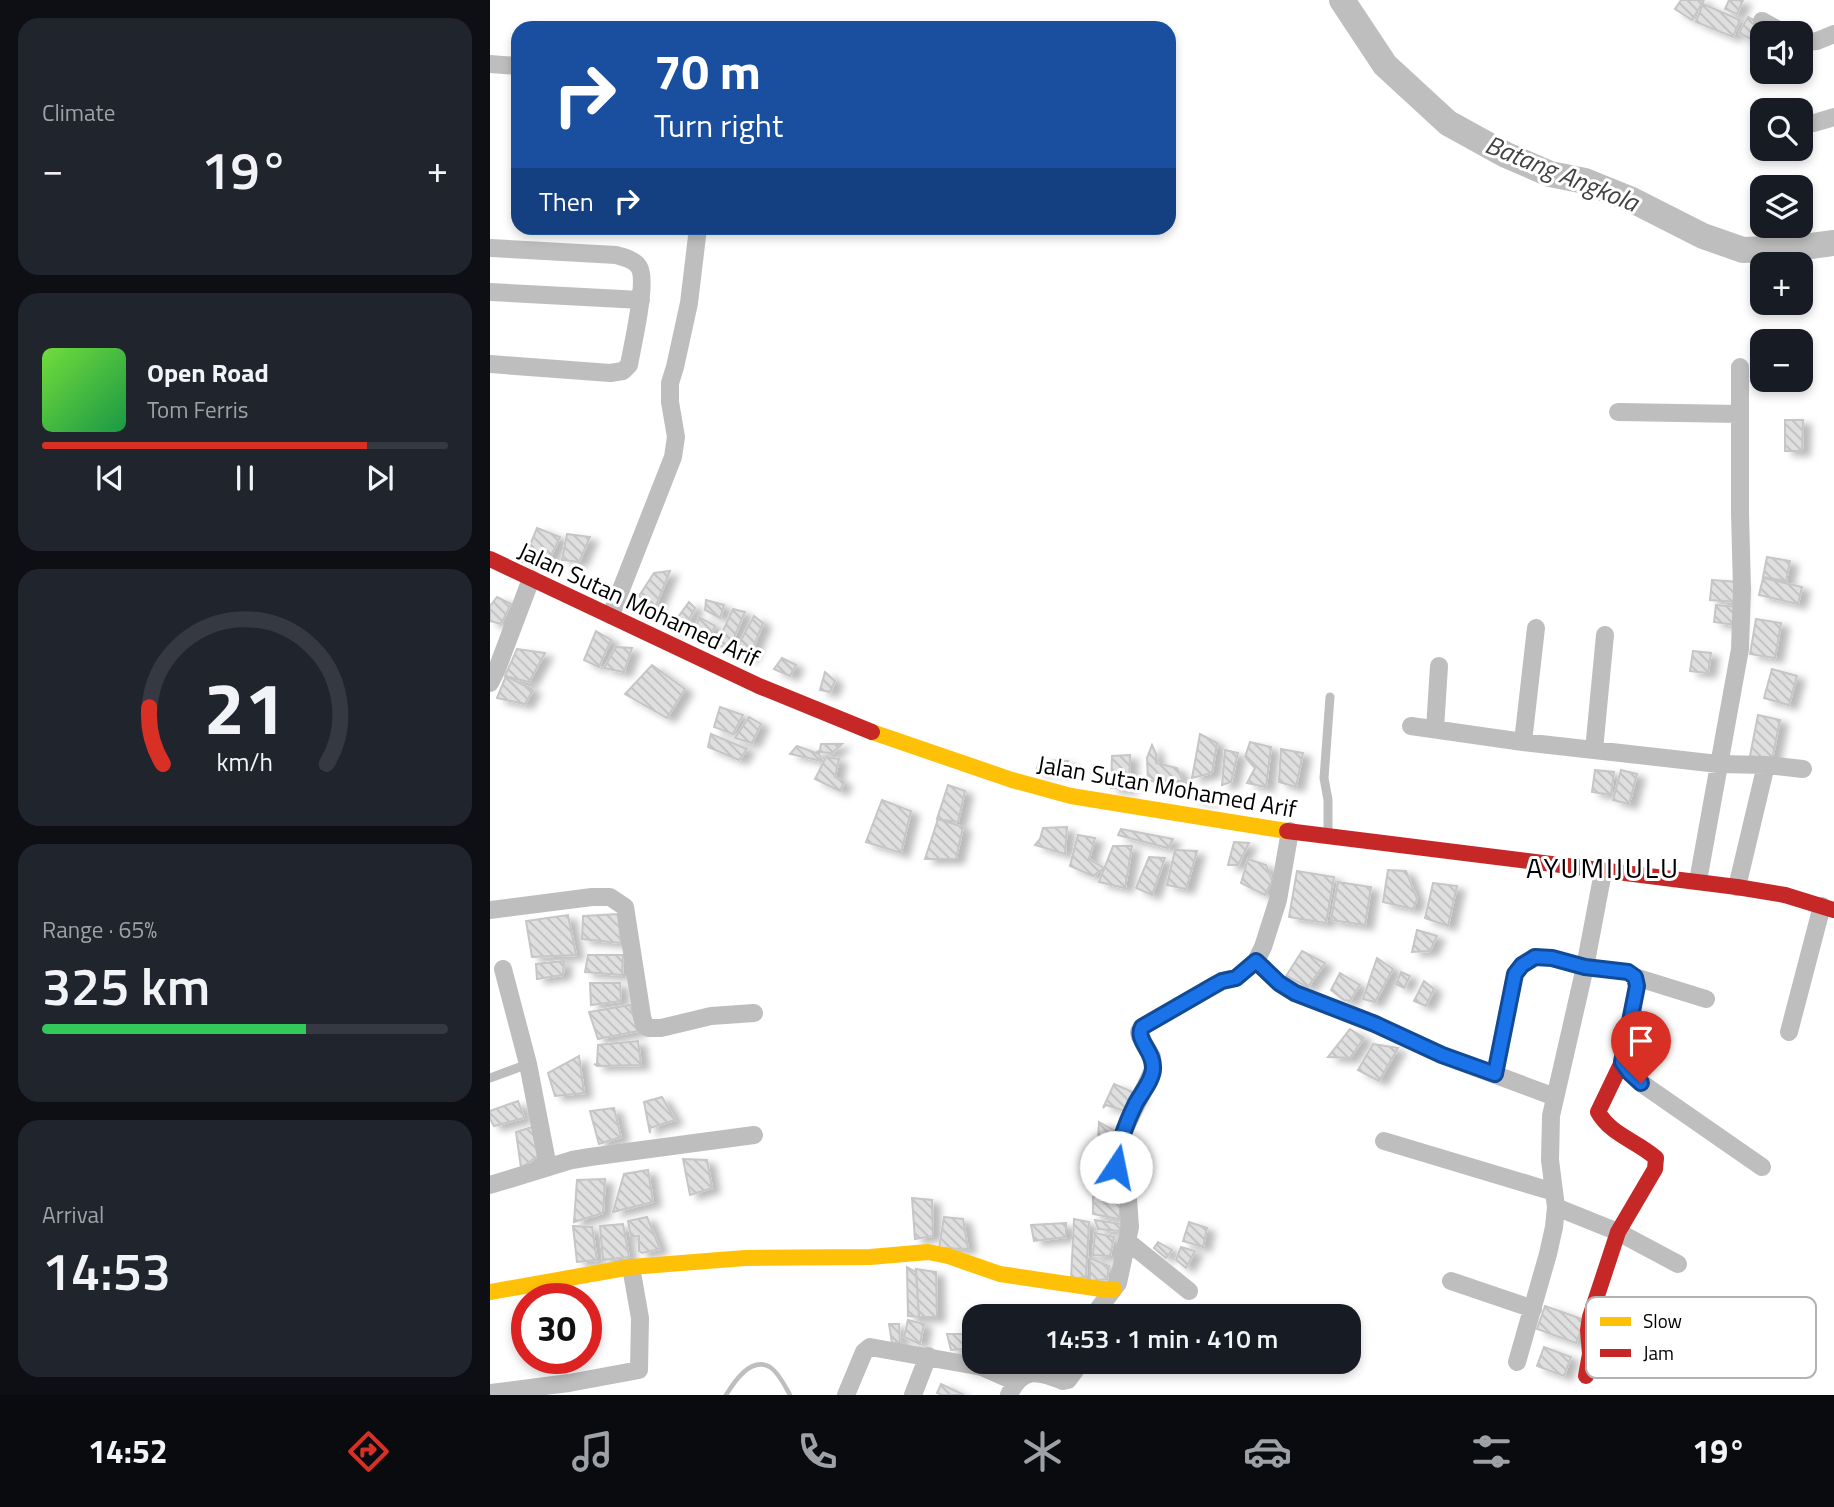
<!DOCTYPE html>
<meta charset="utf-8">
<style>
:root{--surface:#171b24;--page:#20242c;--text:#f1f3f6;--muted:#9ea1a6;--line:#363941;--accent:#d93025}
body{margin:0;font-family:"Titillium Web",sans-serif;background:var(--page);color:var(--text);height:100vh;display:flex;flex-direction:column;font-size:26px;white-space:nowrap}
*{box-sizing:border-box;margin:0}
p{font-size:23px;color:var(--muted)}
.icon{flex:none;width:38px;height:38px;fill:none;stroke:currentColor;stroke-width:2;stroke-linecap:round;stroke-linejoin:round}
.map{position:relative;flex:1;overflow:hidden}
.panel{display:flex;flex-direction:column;gap:18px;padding:18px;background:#0d0f14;width:490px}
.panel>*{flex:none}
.hud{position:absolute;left:21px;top:21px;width:665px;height:214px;border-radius:21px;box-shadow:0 4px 10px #0003;background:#1a4fa0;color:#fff;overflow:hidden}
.controls{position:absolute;left:1260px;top:21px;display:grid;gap:14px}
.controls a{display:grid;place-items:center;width:63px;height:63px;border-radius:14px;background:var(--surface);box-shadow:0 4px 10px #0003;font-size:35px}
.speed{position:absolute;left:21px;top:1283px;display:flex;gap:14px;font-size:35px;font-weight:700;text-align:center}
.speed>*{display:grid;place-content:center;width:91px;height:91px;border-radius:50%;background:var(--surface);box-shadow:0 4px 10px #0003;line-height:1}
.speed .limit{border:10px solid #d22;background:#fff;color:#111}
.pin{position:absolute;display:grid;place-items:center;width:60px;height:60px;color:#fff;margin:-72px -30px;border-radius:50% 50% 50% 0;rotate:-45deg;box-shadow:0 0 7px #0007}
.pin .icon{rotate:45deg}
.me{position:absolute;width:77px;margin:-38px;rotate:11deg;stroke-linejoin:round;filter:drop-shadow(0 0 5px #0008)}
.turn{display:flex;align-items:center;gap:24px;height:147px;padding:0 28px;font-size:32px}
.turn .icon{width:91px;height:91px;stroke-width:2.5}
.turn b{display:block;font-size:49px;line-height:60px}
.then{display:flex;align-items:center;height:66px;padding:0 28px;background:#0003;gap:14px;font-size:26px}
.big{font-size:52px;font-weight:600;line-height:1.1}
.panel .tile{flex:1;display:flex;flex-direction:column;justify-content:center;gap:10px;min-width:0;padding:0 24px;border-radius:21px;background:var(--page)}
.panel .dial{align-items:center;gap:0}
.dial svg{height:182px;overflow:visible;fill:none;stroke:var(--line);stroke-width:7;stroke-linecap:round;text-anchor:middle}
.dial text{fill:var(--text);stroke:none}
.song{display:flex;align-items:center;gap:21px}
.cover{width:84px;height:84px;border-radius:10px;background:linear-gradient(135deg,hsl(100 70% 55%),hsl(140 70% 35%))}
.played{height:7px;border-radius:4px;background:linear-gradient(90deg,var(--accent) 80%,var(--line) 80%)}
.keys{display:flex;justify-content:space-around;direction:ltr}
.heat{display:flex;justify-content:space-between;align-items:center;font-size:38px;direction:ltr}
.charge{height:10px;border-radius:5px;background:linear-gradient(90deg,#34c759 65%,var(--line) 0)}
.trip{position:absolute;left:472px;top:1304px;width:399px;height:70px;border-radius:21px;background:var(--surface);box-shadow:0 4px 10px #0003;font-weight:600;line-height:70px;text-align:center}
.menu{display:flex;height:112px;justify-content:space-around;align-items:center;background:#090b0e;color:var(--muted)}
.menu .icon{width:49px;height:49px}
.menu .on{color:var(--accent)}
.menu b{font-size:32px;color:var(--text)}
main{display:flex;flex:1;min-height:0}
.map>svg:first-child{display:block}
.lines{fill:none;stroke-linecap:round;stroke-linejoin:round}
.stream{stroke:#bebebe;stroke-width:4.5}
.river{stroke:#bebebe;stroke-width:26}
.building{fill:url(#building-back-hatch);stroke:#c6c6c6;stroke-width:2;filter:url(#shadow)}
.lane{stroke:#bebebe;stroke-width:9}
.street{stroke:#bebebe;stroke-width:18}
.slow{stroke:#ffc107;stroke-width:16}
.jam{stroke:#c62828;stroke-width:16}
.route-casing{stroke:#114b97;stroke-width:18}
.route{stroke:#1a73e8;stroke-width:12}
.labels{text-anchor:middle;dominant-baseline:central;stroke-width:6;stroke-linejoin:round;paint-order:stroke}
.street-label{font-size:24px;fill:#000;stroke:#fff}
.water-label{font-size:26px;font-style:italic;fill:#434343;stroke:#fff}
.quarter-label{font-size:28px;letter-spacing:2px;fill:#000;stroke:#fff}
.key{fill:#fff;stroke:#b2b2b2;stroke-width:2}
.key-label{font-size:19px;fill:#000}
</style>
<main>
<section class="panel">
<div class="tile"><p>Climate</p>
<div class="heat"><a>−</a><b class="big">19°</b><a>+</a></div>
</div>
<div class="tile">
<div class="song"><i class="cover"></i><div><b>Open Road</b><p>Tom Ferris</p></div></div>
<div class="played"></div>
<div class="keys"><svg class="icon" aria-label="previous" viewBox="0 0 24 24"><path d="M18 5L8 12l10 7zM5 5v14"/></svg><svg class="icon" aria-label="pause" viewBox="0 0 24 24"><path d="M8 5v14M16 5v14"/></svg><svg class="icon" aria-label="next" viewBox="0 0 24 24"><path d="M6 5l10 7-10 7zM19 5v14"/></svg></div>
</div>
<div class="tile dial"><svg viewBox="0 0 100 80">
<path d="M14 69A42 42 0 1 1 86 69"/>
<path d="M14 69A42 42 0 0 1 8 44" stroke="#d93025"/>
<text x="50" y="56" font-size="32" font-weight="700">21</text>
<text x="50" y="72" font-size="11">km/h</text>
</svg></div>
<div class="tile"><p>Range · 65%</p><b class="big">325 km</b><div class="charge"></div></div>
<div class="tile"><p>Arrival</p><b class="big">14:53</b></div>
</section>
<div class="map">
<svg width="1344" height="1395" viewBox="0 0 1344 1395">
<defs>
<pattern id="building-back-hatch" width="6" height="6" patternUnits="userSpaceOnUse" patternTransform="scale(1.75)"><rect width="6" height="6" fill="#dfdfdf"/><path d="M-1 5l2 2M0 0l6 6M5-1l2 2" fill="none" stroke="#bebebe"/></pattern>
<filter id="shadow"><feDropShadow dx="8" dy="4.5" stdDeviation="3.5" flood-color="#0004"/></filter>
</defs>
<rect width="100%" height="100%" fill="#fff"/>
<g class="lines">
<!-- stream -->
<path class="stream" d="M236,1395c8,-13 25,-39 44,-28 9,6 15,19 20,28"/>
<!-- river -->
<path class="river" d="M852,0l43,65 63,58 58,32 44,19 35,7 47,19 71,36 40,14 53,-2 38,-5"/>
</g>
<!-- building -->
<path class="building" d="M1191,0h23l-12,20 -17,-11z
M1239,0h14l-6,14 -12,-5z
M1213,4l37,16 -7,17 -37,-15z
M1258,17l17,9 -8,16 -18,-9z
M1295,420h18l-1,31h-17z
M47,528l23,9 -12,25h-25z
M77,534l23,3 -11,25 -17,-2z
M1277,557l23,4 -4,20 -23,-4z
M180,571l-15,37 -16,-12 15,-23z
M1273,578l39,9 -4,17 -39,-9z
M1222,580l27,2 -1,20 -28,-2z
M7,597l14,7 -10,20 -11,-3v-15z
M216,600l18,5 -4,13 -15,-8z
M199,602l6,6 -12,23 -13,-3z
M1226,605l22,2 -2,18 -22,-3z
M243,609l12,3 -15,35 -14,-1z
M264,616l9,7 -14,35 -14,-7z
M209,617l16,9 -6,13 -11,-1 2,-5 -5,1z
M1266,619l25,4 -6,35 -25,-4z
M106,631l15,9 -12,27 -15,-7z
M126,647l16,1 -8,24 -20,-4z
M27,649l28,4 -16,29 -24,-6z
M1203,651l18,2 -3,20 -18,-2z
M292,658l14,7 -6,11 -16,-7z
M162,665l33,24 -18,29 -42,-24z
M1282,669l25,7 -8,29 -25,-7z
M335,672l10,9 -5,11 -10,-2z
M16,676l27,14 -8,14 -28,-6z
M230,707l23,8 -10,19 -19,-7z
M1268,715l22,5 -8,40 -22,-4z
M259,717l12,7 -9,19 -17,-5z
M221,734l36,15 -8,11 -31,-13z
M710,734l17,9 -5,30 -20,5z
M760,742l21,5 -5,40 -19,-4 8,-15 -10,-11z
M331,744h21l-10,9 -15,-1 3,-2z
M662,745l4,9v9l21,5 6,13h-35l-1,-23z
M307,746l22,8 3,7 -32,-7z
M791,749l22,4 -7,34 -17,-5z
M735,750l13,3 -7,29 -9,3z
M640,755l-1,34 -18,-1 1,-32z
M336,757l13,2 -4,18 9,5 -4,9 -25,-12z
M550,760l28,1 -3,10h-29z
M1105,770l19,2 -3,23 -19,-3z
M1131,770l16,4 -8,30 -16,-4z
M458,785l17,6 -7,31 -21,-3z
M705,789l19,3 -6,9 -16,-4z
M392,800l29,11 -10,42 -35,-11z
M448,819l25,8 -7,32h-31z
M577,827l-2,27 -30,-9 5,-6 3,-11z
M631,829l52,10 -5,9 -50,-13z
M588,835l17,3 -6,21 15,9 -11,8 -23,-10z
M744,842l15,1 -11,22h-10z
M623,846h19l-7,42 -26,-6z
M685,850l22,1 -11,38 -19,-4z
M659,857l16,1 -13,37 -16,-7z
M758,859l18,6 6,16 -7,14 -24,-12z
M898,870l18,1 11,28 -4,10 -30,-7z
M807,871l37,6 -8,46 -37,-6z
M848,882l33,5 -6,38 -34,-5z
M943,883l24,3 -9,40 -23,-8z
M128,914l3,29 -39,-4 1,-23z
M78,915l8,40 -44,2 -6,-36z
M927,930l20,6 -7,15 -18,1z
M812,951l23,12 -17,24 -22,-11z
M98,955h35l-1,20 -37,-3z
M887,958l16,11 -18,33 -12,-3z
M74,961l-1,14 -26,4 -1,-15z
M911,972l9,4 -6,12 -8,-4z
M850,973l20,12 -10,16 -6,-1 -13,-10z
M934,981l10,8 -8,17 -12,-5z
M100,983h30l1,18 -30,4z
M140,1005l8,26 -40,8 -9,-27z
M860,1029l14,9 -14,20 -22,-1z
M148,1041l3,24 -44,1 -3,-2 3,1 1,-20z
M883,1044l25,4 -19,33 -21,-11z
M89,1056l5,37 -29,3 -7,-23z
M624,1084l26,11 -15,16 -19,-6 -3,3z
M172,1097l13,23 -25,8v5l-6,-31z
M28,1101l6,17 -30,8 -4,-7v-8z
M124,1108l7,29 -22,7 -9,-33z
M609,1122l18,10 -3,10 -16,-2z
M42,1127l7,28 -18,13 -5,-36z
M607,1145l19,2 -5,14 -18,-3z
M193,1159l24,1 5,28 -22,7z
M606,1165l16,4 -3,9 -14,-1z
M158,1170l5,32 -40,10 11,-38z
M115,1179l-2,34 -29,9 3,-42z
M606,1182l20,2 -3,10 -17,-2z
M603,1197h29l-3,22 -26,-5z
M422,1198l20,2 1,36 -18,3z
M157,1217l13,32 -18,4 -3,-2v-15l-8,1 -3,-16z
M454,1217l19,2 5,30 -29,-1z
M584,1219l15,3 -3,55 -15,2z
M605,1220l26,4 -1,7 -22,-2z
M699,1222l18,6 -4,19 -20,-6z
M576,1223v14l-32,4 -3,-16z
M133,1224l6,33 -26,3 -3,-34z
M83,1226l19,1 5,33 -20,2z
M605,1233l19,4 -4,19 -17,-1z
M668,1242l14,8 -6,8 -12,-10z
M691,1247l14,4 -9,17 -10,-8z
M600,1258l19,8 -2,13 -17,2z
M417,1267l9,5 3,45 -11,-1z
M426,1269l20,3 1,45h-18z
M1055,1306l40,14 -9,23 -39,-14z
M418,1320l16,4 -4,20 -16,-7z
M399,1324h10l1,20 -8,-1z
M457,1334h16l1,15 -13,1z
M1054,1347l27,10 -7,19 -27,-10z
M560,1362h20l-4,7 -19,1z
M451,1384l23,11h-22l-5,-2z"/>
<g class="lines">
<!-- lane -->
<path class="lane" d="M838,834v-34l-4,-22 6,-81
M0,1078l38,-14"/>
<!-- street -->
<path class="street" d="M1272,21l22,12
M1311,42l16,-1 17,-7
M0,64l28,2
M1311,123h13l20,-6
M0,248l126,7c8,2 19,5 23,12 9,14 -7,80 -10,98l-6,6 -13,2 -120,-9
M0,292l151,8
M1128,412l122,2
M121,615l62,-158 3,-20 -6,-35v-19l5,-16 14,-64 9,-75
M0,683l7,-14 34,-90
M921,726l112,16 195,22 48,1 37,4
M945,729l4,-63
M1033,742l13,-114
M1104,750l11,-115
M1208,881l42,-232 2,-60 -2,-76v-146
M1247,887l29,-122
M0,910l102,-13h18l15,10 17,109 2,8 4,4h13l50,-12 43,-3
M766,961l23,22 16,10 80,31 67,31 113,42
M13,969l25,95 20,103
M1145,977l71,22
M1299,1032l33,-126
M1132,1062l9,11 10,10 121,84
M894,1141l170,51
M0,1185l82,-25 18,-3 164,-22
M1066,1207l62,25 60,32
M637,1241l62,50
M961,1281l82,28
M603,1316l25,-33 12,-56 -2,-28 -12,-32 1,-12 6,-22 30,-63 -1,-13 -12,-21 -1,-4 3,-5 71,-41 9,-5 14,-3 20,-17 7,-14 15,-47 12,-69
M1027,1362l31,-108 6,-27 2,-20 -6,-47 1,-44 34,-149 18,-95
M573,1381l5,-1 13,-18
M0,1393l79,-10 70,-13 1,-52 -9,-51
M356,1395l18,-43 6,-5 112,20 34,15
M423,1395l15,-39
M519,1395c13,-29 30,-24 54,-14"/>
<!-- slow -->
<path class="slow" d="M382,732l140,48 59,16 216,35
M0,1292l141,-25 114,-9 125,-1 58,-5 20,4 52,18 108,16 6,-1"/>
<!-- jam -->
<path class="jam" d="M0,559l269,127 113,46
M797,831l450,56 48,8 49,15
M1005,1074l20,-100 8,-9 12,-8 17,1 33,9 43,5 7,5 2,9 -15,76 -24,50c13,23 39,29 58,46l-1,11 -37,63 -28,85 -2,13 2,24 -4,22"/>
</g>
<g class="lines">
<defs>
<path id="route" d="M626,1167c2,-23 10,-44 20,-64 6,-11 17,-23 17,-35 1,-17 -18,-28 -11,-41l71,-41 9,-5 14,-3 20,-17 23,22 16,10 80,31 67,31 53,19 20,-100 7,-9 13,-8 17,1 33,9 43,5 7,5 2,9 -15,76 8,11 11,10"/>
</defs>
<!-- route casing -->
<use href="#route" class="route-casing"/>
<!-- route -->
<use href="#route" class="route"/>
</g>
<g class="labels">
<!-- street labels -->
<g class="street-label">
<text transform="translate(149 604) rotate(25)">Jalan Sutan Mohamed Arif</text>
<text transform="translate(677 786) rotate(10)">Jalan Sutan Mohamed Arif</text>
</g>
<!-- water labels -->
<g class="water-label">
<text transform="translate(1072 173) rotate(22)">Batang Angkola</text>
</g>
<!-- quarter labels -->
<g class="quarter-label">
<text x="1113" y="867">AYUMIJULU</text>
</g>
</g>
<!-- legend -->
<rect x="1096" y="1297" width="230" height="81" rx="10" class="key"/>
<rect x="1110" y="1317" width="31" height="9" fill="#ffc107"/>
<rect x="1110" y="1349" width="31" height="8" fill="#c62828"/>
<g class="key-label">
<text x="1153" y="1328">Slow</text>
<text x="1153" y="1360">Jam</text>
</g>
</svg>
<div class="controls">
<a><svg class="icon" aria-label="sound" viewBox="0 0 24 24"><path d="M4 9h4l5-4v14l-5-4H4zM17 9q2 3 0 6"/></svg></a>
<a><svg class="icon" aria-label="search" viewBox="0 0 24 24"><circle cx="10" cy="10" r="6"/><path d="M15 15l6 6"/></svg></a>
<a><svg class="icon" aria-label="layers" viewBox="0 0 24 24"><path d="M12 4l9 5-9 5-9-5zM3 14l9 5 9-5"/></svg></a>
<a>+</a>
<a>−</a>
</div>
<div class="speed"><div class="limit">30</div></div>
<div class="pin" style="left:1151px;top:1083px;background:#d93025"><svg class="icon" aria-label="arrive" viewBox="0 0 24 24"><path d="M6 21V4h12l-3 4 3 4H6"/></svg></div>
<svg class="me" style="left:626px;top:1167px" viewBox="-20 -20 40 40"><circle r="19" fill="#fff"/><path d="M0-13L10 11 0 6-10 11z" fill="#1a73e8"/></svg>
<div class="trip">14:53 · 1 min · 410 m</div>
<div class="hud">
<div class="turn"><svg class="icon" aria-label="right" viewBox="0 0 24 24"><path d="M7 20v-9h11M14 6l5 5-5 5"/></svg><div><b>70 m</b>Turn right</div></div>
<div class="then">Then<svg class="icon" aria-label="right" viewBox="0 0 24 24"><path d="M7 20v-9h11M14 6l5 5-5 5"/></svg></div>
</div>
</div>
</main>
<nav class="menu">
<b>14:52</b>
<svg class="icon on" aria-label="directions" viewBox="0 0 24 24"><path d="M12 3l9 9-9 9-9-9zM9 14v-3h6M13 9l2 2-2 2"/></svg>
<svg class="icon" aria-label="music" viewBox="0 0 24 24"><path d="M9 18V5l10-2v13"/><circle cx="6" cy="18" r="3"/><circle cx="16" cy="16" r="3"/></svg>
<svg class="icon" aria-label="phone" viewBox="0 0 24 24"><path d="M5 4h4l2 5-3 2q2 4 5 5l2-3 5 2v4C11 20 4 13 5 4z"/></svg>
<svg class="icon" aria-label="climate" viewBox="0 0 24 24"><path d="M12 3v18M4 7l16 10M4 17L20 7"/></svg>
<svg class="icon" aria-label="car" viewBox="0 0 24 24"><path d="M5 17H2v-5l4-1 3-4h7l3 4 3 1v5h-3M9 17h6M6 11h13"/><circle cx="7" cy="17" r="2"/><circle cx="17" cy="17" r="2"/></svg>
<svg class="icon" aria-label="filters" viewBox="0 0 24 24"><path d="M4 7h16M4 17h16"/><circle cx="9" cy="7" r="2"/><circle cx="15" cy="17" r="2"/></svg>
<b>19°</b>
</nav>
